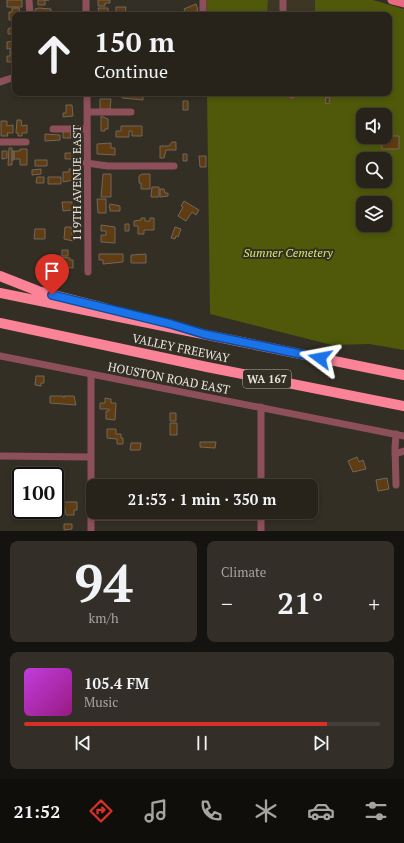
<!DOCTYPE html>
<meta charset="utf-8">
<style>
:root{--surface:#27231b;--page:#332f28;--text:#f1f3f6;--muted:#a4a4a3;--line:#43403a;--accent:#d93025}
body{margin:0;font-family:"PT Serif",serif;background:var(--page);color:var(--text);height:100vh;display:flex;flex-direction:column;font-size:15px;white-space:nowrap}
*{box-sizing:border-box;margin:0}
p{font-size:13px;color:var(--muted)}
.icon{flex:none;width:22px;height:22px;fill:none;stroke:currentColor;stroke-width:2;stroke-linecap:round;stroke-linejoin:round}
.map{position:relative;height:531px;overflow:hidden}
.sheet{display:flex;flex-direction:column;gap:10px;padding:10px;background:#15130f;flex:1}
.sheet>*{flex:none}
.guide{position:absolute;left:12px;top:12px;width:380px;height:84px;border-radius:8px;box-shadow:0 2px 6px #0003,0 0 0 1px var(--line);background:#27231b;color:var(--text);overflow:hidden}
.fabs{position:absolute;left:356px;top:108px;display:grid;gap:8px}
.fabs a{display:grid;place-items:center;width:36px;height:36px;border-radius:8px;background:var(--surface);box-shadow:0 2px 6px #0003,0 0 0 1px var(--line);font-size:20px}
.speed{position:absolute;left:12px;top:467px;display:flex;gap:8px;font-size:20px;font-weight:700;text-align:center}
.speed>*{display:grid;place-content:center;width:52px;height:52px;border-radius:50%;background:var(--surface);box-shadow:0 2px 6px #0003,0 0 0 1px var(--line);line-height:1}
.speed .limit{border:2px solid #111;border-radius:6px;background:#fff;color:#111}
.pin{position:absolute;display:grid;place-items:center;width:34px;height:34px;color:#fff;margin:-41px -17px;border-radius:50% 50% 50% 0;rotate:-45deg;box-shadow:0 0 4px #0007}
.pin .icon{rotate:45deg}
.me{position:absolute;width:44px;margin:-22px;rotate:283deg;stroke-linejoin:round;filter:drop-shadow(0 0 3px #0008)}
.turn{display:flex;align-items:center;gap:14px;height:84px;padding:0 16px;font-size:18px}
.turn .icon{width:52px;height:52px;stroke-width:2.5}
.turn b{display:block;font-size:28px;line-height:34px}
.big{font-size:30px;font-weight:800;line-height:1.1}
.sheet .widget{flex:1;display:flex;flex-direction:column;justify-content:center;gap:6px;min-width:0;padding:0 14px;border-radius:8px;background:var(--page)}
.sheet .dial{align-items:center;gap:0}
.dial b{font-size:52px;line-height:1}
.song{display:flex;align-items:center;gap:12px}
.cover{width:48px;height:48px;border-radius:6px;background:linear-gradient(135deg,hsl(290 70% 55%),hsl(310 70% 35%))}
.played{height:4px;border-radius:2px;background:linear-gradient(90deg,var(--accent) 85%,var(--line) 85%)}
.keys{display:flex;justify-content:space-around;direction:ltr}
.heat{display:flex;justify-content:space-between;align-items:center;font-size:22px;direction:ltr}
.sheet .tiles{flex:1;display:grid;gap:10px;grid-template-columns:1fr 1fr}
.widget:last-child{grid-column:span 2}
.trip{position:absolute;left:86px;top:479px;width:232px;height:40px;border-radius:8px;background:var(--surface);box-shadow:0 2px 6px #0003,0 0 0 1px var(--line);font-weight:800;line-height:40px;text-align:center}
.menu{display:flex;height:64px;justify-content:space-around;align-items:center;background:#100e0b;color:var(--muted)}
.menu .icon{width:28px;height:28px}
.menu .current{color:var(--accent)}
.menu b{font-size:18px;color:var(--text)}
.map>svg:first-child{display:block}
.built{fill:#3d3625}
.green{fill:#4f5909;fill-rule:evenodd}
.building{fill:#5f3c11;stroke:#71675e}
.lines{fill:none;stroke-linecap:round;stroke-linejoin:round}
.minor{stroke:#8d505a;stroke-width:7}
.major{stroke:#e86a82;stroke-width:9}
.highway{stroke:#fb8398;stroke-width:10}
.route-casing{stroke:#114b97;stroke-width:10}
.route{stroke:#1a73e8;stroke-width:7}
.labels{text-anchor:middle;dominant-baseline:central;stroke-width:4;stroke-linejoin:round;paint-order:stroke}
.shield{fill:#342f24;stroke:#b3afa7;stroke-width:1}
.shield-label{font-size:11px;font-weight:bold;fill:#e9e6df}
.street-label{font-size:12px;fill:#e9e6df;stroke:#342f24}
.park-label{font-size:12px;font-style:italic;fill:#d2e868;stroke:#342f24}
</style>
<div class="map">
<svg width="404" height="531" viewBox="0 0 404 531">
<rect width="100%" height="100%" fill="#342f24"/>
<!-- built -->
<path class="built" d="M268,0h47v15h-48z"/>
<!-- green -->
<path class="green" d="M207,0h61l-1,15h-60z
M315,0h58l31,9v341l-35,-6 -37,1 -122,-31 -3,-221 106,2v-2h76v-78h-74zM363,115h22v22h-22zM363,159h22v22h-22zM363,203h22v22h-22z"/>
<!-- building -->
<path class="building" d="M7,0h15v7h-15z
M38,0h11h-4v5h-7z
M98,0h12v3h-5v3h-7z
M196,4l2,6 -12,5 -2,-6z
M116,7h10l-1,7 -9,-1z
M12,8h7l1,6 3,1h-8v5h-6v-8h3z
M39,8l12,1v4l-6,2 -10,-1v-5z
M98,8h10v7h-8z
M12,22h3v14l-1,-2h-6v-5l4,-2z
M13,36h2v12l-8,1v-7l6,-1z
M10,50h5v12h-8v-6h3z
M122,93h21v7l-21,-2z
M326,97l4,1 -1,6 -4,-1z
M100,99h11l-1,10h-10z
M183,101h5v9h-5z
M66,105h6l1,11 -10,1v-4h3z
M101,116l7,3v10h-3v2h-4z
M17,120h4l1,6 5,-1v8h-5v3h-4v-3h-2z
M1,121h6v5l6,-1v8h-6l1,3h-7z
M121,126h21v10h-10v-5h-3v6h-13v-6h5z
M63,131h7l1,7h-8z
M45,134l15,1v5l-15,1z
M385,136h14v13h-17l-1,-12z
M172,142h4v8h-10l-2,8h-4v-12h9z
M111,143v5h4v7l-18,-1v-10z
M9,148h3v17h-4z
M20,149h7v16h-7v-6h-6v-8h6z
M2,151h5v7l-5,1z
M12,151h2v9h-2z
M65,153h8v6h-8z
M183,154h4v7h-4z
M199,156h7v11h-6z
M35,160h12v6h-12z
M41,169v5l-9,1v-5z
M69,169h6l-2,11 -10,2v-10h6z
M103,174h8v23h-10z
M142,174h8v15h-9v-6h-2v-7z
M37,177h7v6h-8z
M48,177h13v7h-13z
M152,187h7v10h-8z
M160,189h4l1,4h3v3l-8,1z
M97,199h9v14h-8z
M184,201l15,9 -3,5 -4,-3 -6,9 -8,-5 5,-9 -2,-1z
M62,202h10v8l-9,1z
M110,204l10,2v5h-10v-3h-1z
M141,218h4v3h5v-3h4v12h-10v4h-6v-8h-4v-5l7,-1z
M125,224h4v7h-4z
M101,225l14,2v16l-14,-1v-7h5v-4h-5z
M65,227h6l2,14 -9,-2z
M175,227l6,2 -3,8 -2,-1 -1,3 -4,-1z
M35,229h10v10h-11z
M62,250h6v6h-6z
M99,254h24v8l-20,2v-4h-4z
M146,254v9h-15v-8z
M53,256h8v7h-8z
M62,257l8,1v2h3v8l-12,-1z
M47,263h4l1,5 -5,1z
M36,376h8v7h-3v3l-6,-1z
M50,396h13l1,2v-2h10l2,9 -26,-2z
M105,398l6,1v4h5l-1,17 -9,-1v-8h3v-2h-9v-6h5z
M170,413h6v8h-6z
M170,423h7v12h-7z
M107,429h9v5h5v4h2v6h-6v-5l-10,-1z
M200,442h16l-1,6 -15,-1z
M131,443h10l-1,7h-10z
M357,457l2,5 4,-2 3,9 -13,3 -5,-11z
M387,478l2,11 -11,2 -2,-11z
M55,497h8v6h-8z
M64,502h13v8h-3v5h-8z
M64,524h8v5l-8,1z"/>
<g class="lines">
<!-- minor -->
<path class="minor" d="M29,0l1,15
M86,0v15
M203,15v-15
M273,15h10
M283,15v-15
M0,82l15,-5
M87,93l1,179
M292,95v-2
M87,112h44
M53,129h34
M0,142h26
M86,163l22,3h66
M0,356l404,80
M395,454l9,-3
M0,456l91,1
M396,485l-1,-37 1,-14
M261,486v-79
M91,517h170
M91,531v-157
M261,531v-19"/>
<!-- major -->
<path class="major" d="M392,0l12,3"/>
<!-- highway -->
<path class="highway" d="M0,276l38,15 67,17
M0,293l404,82
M0,323l207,44 197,39"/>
</g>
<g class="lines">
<defs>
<path id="route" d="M52,295l119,29 33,10 116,24"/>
</defs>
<!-- route casing -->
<use href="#route" class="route-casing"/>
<!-- route -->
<use href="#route" class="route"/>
</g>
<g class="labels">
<!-- shield labels -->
<rect class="shield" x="243" y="370" width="48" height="18" rx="3"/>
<g class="shield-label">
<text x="267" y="379">WA 167</text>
</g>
<!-- street labels -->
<g class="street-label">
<text transform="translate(76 183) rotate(-90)">119TH AVENUE EAST</text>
<text transform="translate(181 348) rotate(12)">VALLEY FREEWAY</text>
<text transform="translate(169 378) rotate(11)">HOUSTON ROAD EAST</text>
</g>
<!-- park labels -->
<g class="park-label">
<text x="288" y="252">Sumner Cemetery</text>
</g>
</g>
</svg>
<div class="fabs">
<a><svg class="icon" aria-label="sound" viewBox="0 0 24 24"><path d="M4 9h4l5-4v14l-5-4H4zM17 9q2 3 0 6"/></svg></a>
<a><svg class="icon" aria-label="search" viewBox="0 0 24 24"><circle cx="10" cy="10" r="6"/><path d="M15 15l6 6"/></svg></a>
<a><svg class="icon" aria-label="layers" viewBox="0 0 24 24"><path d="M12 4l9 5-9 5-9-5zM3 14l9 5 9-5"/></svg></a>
</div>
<div class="speed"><div class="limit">100</div></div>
<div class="pin" style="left:52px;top:295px;background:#d93025"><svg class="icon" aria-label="arrive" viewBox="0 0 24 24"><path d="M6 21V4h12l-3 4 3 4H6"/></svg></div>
<svg class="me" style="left:320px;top:358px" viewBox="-20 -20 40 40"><path d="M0-17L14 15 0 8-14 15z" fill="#1a73e8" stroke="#fff" stroke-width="4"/></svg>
<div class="trip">21:53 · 1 min · 350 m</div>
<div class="guide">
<div class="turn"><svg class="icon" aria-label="ahead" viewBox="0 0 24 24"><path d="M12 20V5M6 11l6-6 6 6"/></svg><div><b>150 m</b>Continue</div></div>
</div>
</div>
<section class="sheet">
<div class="tiles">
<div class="widget dial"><b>94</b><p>km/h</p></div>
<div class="widget"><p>Climate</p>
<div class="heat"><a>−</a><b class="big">21°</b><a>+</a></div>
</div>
<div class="widget">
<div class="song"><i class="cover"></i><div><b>105.4 FM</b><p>Music</p></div></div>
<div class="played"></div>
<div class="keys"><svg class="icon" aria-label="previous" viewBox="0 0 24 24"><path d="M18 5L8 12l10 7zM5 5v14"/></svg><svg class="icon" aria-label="pause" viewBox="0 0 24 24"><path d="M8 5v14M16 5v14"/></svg><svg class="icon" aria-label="next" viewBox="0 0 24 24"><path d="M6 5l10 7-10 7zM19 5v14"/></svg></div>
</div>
</div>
</section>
<nav class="menu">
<b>21:52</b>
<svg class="icon current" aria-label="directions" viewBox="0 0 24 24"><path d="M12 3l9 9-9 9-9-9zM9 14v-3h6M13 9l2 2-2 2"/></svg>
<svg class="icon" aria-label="music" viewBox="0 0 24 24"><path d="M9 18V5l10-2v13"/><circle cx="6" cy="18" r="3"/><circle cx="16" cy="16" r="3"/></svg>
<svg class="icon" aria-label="phone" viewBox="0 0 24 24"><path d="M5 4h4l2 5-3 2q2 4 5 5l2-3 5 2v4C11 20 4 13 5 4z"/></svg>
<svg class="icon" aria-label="climate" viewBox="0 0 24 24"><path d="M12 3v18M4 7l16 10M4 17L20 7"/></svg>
<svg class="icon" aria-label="car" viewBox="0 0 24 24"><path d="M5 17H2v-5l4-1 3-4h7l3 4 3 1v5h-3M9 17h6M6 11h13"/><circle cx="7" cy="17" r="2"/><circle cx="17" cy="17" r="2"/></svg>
<svg class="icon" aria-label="filters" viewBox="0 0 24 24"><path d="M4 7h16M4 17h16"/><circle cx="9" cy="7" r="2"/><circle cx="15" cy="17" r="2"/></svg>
</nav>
